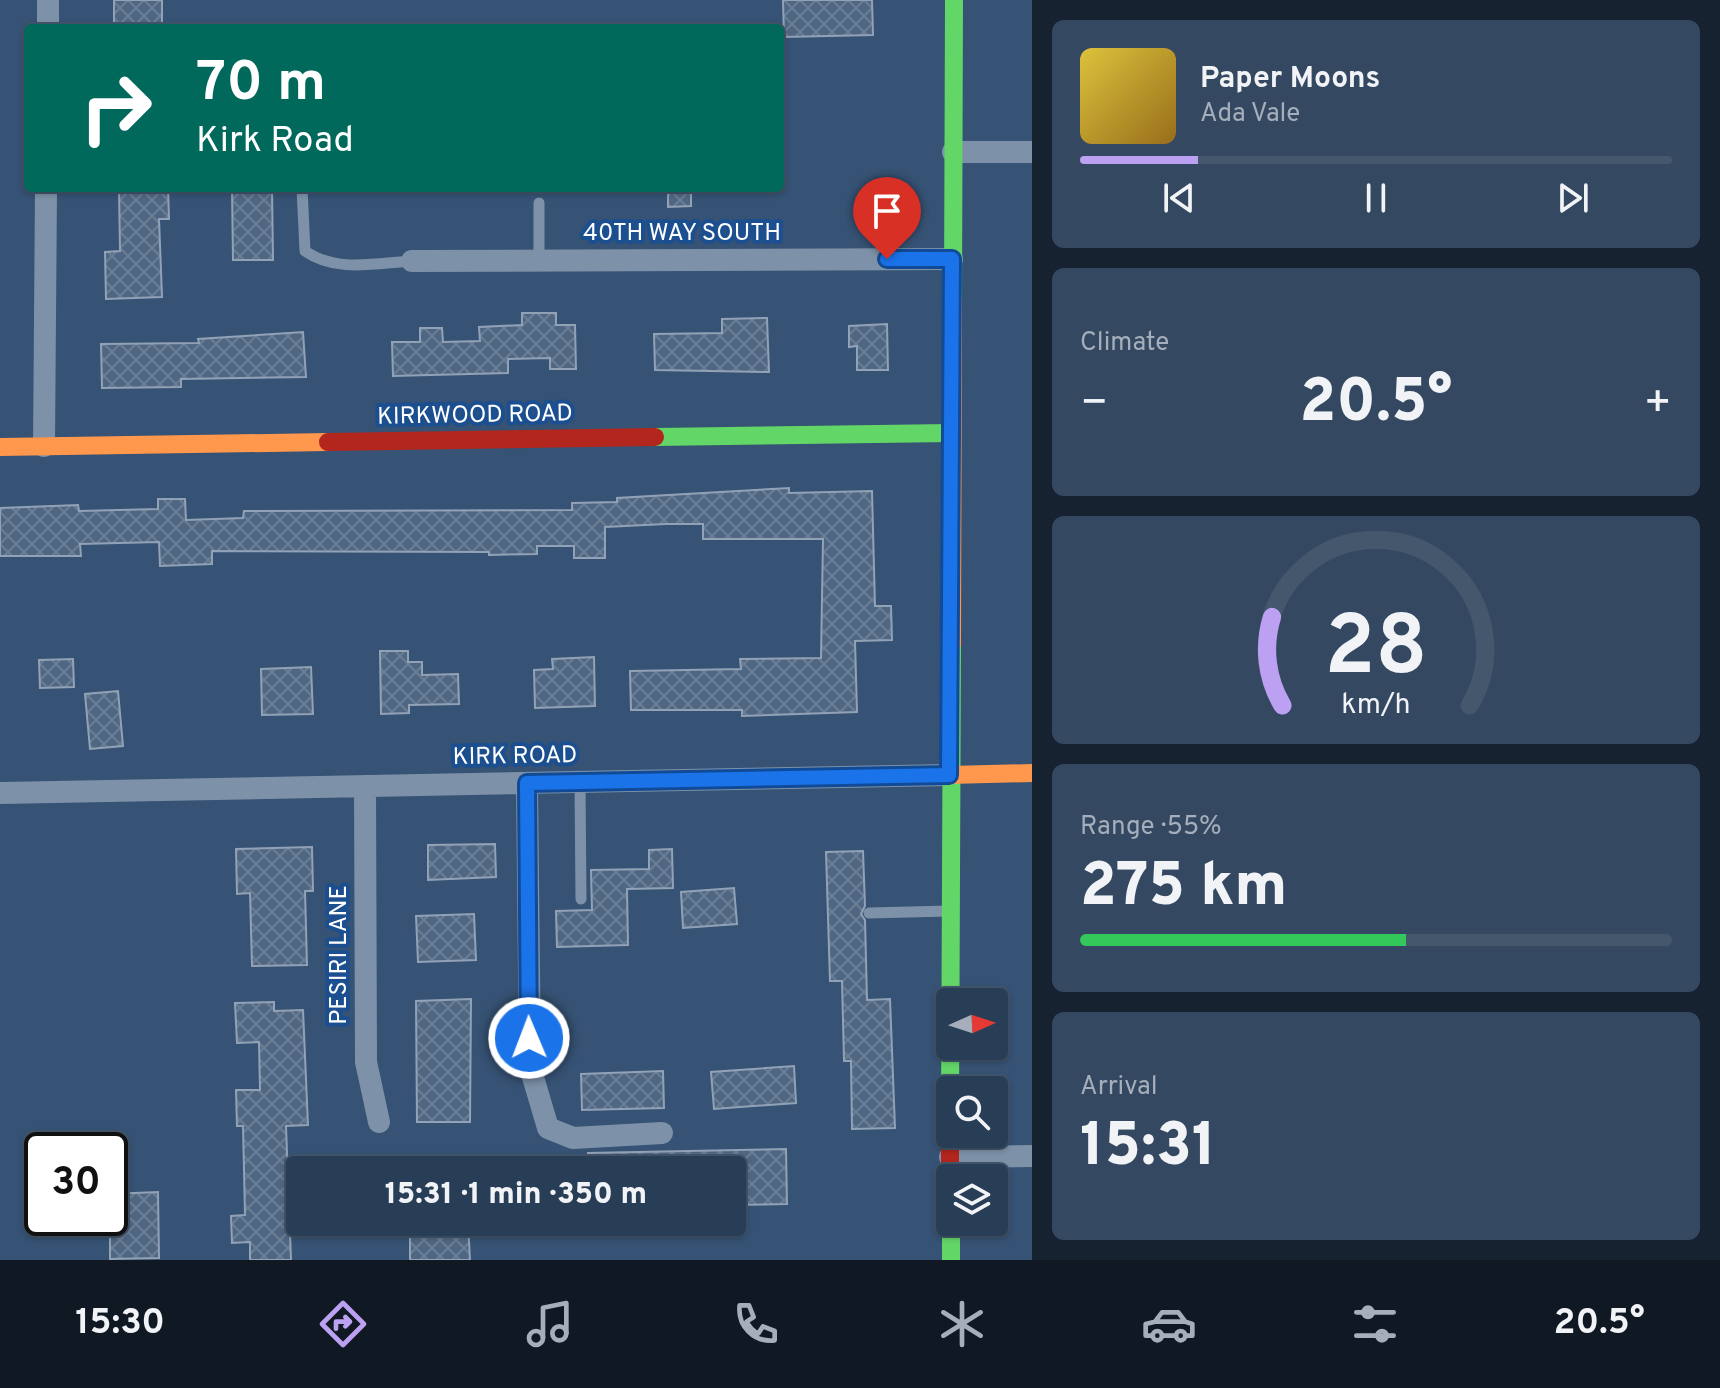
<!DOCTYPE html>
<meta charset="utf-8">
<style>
:root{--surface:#283e57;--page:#344961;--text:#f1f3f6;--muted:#a5aeba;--line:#44576d;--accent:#bca0f2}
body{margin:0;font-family:Overpass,sans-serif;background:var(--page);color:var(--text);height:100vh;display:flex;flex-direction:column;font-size:30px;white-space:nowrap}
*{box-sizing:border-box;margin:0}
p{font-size:26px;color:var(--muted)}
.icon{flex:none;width:44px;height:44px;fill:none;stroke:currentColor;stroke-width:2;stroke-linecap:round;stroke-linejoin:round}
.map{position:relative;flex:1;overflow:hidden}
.sheet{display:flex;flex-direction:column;gap:20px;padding:20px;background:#162230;width:688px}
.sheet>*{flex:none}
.hud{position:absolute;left:24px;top:24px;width:760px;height:168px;border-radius:8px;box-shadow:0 2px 6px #0004,0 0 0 2px var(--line);background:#00695c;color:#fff;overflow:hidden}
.needle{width:52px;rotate:87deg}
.buttons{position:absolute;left:936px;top:988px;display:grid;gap:16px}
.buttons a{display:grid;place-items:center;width:72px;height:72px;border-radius:8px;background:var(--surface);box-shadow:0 2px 6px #0004,0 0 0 2px var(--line);font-size:40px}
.speed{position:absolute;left:24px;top:1132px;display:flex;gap:16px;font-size:40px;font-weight:700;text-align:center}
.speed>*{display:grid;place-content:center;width:104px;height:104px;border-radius:50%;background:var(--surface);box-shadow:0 2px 6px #0004,0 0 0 2px var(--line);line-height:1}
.speed .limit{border:4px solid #111;border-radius:12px;background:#fff;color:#111}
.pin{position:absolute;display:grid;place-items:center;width:68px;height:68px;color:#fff;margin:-82px -34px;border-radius:50% 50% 50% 0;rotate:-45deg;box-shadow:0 0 8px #0007}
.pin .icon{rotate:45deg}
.me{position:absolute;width:88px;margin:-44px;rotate:359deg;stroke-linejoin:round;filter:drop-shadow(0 0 6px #0008)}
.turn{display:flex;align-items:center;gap:28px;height:168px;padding:0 40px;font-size:36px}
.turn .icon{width:104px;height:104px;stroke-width:2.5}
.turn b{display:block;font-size:56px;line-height:68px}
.big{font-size:60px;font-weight:800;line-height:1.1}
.sheet .tile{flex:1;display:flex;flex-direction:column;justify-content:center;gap:12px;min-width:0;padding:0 28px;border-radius:12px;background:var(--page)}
.sheet .dial{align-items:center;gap:0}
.dial svg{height:208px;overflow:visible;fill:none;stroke:var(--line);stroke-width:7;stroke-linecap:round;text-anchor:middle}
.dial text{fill:var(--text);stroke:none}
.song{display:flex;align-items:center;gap:24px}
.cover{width:96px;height:96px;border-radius:12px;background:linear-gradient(135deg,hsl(50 70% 55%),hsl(40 70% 35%))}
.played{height:8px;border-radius:4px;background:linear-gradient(90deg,var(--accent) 20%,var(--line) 20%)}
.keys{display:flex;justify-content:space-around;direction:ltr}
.heat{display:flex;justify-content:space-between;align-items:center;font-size:44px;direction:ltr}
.charge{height:12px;border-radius:6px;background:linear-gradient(90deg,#34c759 55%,var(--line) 0)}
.trip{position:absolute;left:286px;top:1156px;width:460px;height:80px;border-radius:8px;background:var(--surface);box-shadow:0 2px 6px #0004,0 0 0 2px var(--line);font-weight:800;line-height:80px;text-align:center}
.dock{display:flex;height:128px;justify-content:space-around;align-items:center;background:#101923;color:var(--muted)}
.dock .icon{width:56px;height:56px}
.dock .on{color:var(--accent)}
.dock b{font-size:36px;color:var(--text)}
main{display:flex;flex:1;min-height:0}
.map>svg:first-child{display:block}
.building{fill:url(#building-cross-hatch);stroke:#92a2b6;stroke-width:2}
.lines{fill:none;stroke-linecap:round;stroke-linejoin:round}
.lane{stroke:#7d92a8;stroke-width:11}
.street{stroke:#7d92a8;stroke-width:22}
.fast{stroke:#63d668;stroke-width:18}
.slow{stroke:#ff974d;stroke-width:18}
.jam{stroke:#b3261e;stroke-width:18}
.route-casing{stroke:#114b97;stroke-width:20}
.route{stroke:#1a73e8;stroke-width:14}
.labels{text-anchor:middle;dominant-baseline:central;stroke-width:8;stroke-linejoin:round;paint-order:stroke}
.street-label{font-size:24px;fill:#fff;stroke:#1b4f8f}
</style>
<main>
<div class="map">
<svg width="1032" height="1260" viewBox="0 0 1032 1260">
<defs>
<pattern id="building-cross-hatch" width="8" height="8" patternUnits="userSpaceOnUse" patternTransform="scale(2)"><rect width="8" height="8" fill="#506783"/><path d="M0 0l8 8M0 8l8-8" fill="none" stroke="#6a7e96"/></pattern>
</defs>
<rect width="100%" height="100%" fill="#365274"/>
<!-- building -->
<path class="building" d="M114,0h48v27l-48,1z
M783,0h89l1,35 -89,2z
M119,188h49l1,31h-10l3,78 -56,2 -1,-47 15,-1z
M232,188h40l1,72h-40z
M668,188h23v18l-23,1z
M522,313h34v12h19l1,44h-26v-11l-42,1v14l-115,3 -1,-34h28v-14h22l1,14 37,-1 -1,-14 43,-2z
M767,318l2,54 -114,-2 -1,-36 68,-1v-14z
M887,324l1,46h-31v-24l-8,1v-21z
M303,332l3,45 -125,2v8l-79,1 -1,-44 98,-1 -1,-4z
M789,488v5l83,-2 3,115h16l1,34 -37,1 2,71 -115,4v-6h-111l-1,-39 111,-2 -1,-10 81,-1 2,-119h-120v-15h-37l-61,3v31h-31v-12h-37v8l-48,1v-3l-277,-1v13l-52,2 -1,-24 -79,2 1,12h-81v-48l78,-3 1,6 79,-2v-10h27l1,21 57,-2 1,-7 328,-1v-7l45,-1v-4z
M380,651h28v11h14v13l36,-1 1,30 -50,1v8l-28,1z
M594,657l1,49 -60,2 -1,-38 19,-1 -1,-10z
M73,659l1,28 -34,1 -1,-28z
M311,667l2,47 -51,1 -1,-46z
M118,691l5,55 -33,3 -5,-55z
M495,844l1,33 -68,3v-35z
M312,847l1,44h-8l2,74 -55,1 -2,-73 -13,1 -1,-45z
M672,849l1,39 -46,1 1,56 -71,2 -1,-36 36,-1 -1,-40 58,-1v-19z
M863,851l2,55 -4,8 4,6 2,80 23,-1 5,129 -43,1 -1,-68h-7l-2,-80h-12l-4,-129z
M734,888l3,36 -54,4 -2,-36z
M474,914l2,46 -58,2 -2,-46z
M471,999l-1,123h-53l-1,-121z
M274,1002v9l29,-1 5,115 -22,1 5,134h-41v-18l-18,1 -1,-27 14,-1 -2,-89h-6l-1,-36h24l-1,-48 -22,1 -2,-40z
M794,1066l2,37 -82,6 -3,-37z
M663,1071l1,37 -82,2 -1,-36z
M786,1149l1,55 -55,1v-35h-144v-17z
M158,1192l1,66 -49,1v-65z
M410,1222h58l2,38h-60z"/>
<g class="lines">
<!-- lane -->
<path class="lane" d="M302,188l3,63c31,22 71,12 107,10
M539,261v-58
M580,782l1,117
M869,913l80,-2"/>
<!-- street -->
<path class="street" d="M48,28v-28
M953,152h79
M412,261l540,-2
M44,446l2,-258
M527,783l3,284 18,61 25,10 89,-5
M365,786l1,276 13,60
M0,793l949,-18
M950,1157l82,-1"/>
<!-- fast -->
<path class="fast" d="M953,301l1,-301
M655,437l296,-4
M950,1110l2,-466
M951,1222v38"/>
<!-- slow -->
<path class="slow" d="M0,447l328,-5
M952,644l1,-343
M949,775l83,-2"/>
<!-- jam -->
<path class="jam" d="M328,442l327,-5
M950,1134v44"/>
</g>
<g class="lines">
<defs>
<path id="route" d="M529,1038l-2,-255 422,-8 3,-516h-65"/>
</defs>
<!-- route casing -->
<use href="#route" class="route-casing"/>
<!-- route -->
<use href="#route" class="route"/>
</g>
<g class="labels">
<!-- street labels -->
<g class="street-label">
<text x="682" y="234">40TH WAY SOUTH</text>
<text transform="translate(475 416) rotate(-1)">KIRKWOOD ROAD</text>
<text transform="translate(515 757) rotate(-1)">KIRK ROAD</text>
<text transform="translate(340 955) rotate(-90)">PESIRI LANE</text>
</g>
</g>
</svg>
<div class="buttons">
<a><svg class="needle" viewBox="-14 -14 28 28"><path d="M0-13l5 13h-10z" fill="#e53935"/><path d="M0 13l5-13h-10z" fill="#a5aeba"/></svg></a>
<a><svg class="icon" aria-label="search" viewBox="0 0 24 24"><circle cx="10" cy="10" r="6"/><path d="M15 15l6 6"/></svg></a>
<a><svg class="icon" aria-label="layers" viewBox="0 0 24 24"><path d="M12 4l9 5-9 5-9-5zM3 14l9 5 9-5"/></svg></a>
</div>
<div class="speed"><div class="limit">30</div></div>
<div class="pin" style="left:887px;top:259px;background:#d93025"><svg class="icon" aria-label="arrive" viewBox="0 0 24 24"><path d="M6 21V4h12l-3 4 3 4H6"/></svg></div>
<svg class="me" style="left:529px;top:1038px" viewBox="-20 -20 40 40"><circle r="17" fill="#1a73e8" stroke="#fff" stroke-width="3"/><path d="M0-11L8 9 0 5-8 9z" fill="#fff"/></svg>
<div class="trip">15:31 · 1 min · 350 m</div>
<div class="hud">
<div class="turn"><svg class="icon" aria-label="right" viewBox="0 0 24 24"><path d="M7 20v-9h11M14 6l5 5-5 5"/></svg><div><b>70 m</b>Kirk Road</div></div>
</div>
</div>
<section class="sheet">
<div class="tile">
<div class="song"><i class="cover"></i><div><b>Paper Moons</b><p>Ada Vale</p></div></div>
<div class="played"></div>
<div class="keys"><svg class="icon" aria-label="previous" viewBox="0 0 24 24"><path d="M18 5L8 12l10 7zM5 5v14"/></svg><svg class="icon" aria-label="pause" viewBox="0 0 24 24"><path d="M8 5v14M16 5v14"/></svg><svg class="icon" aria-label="next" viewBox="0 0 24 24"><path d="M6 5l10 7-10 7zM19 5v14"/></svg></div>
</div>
<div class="tile"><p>Climate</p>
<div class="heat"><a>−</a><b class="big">20.5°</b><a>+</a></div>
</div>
<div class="tile dial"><svg viewBox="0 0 100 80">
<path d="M14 69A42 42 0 1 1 86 69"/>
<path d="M14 69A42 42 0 0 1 10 35" stroke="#bca0f2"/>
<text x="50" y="56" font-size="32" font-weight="700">28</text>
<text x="50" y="72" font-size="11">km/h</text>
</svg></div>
<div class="tile"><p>Range · 55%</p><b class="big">275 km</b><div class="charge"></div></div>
<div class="tile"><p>Arrival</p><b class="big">15:31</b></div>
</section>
</main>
<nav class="dock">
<b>15:30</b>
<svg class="icon on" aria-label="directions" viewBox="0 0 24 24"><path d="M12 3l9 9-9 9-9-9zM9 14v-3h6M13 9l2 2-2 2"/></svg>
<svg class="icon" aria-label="music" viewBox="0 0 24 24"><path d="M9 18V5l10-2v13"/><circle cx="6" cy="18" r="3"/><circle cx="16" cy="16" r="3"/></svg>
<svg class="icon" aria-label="phone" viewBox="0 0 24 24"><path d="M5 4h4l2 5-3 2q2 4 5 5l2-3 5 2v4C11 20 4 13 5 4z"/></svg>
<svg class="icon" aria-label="climate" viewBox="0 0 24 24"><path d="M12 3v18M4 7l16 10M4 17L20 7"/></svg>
<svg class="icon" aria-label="car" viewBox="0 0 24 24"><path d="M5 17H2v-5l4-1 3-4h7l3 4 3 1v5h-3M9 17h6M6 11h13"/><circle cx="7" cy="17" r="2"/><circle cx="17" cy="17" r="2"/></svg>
<svg class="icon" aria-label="filters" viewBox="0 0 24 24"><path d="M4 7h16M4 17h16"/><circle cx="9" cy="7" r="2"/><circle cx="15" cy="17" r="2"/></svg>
<b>20.5°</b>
</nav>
